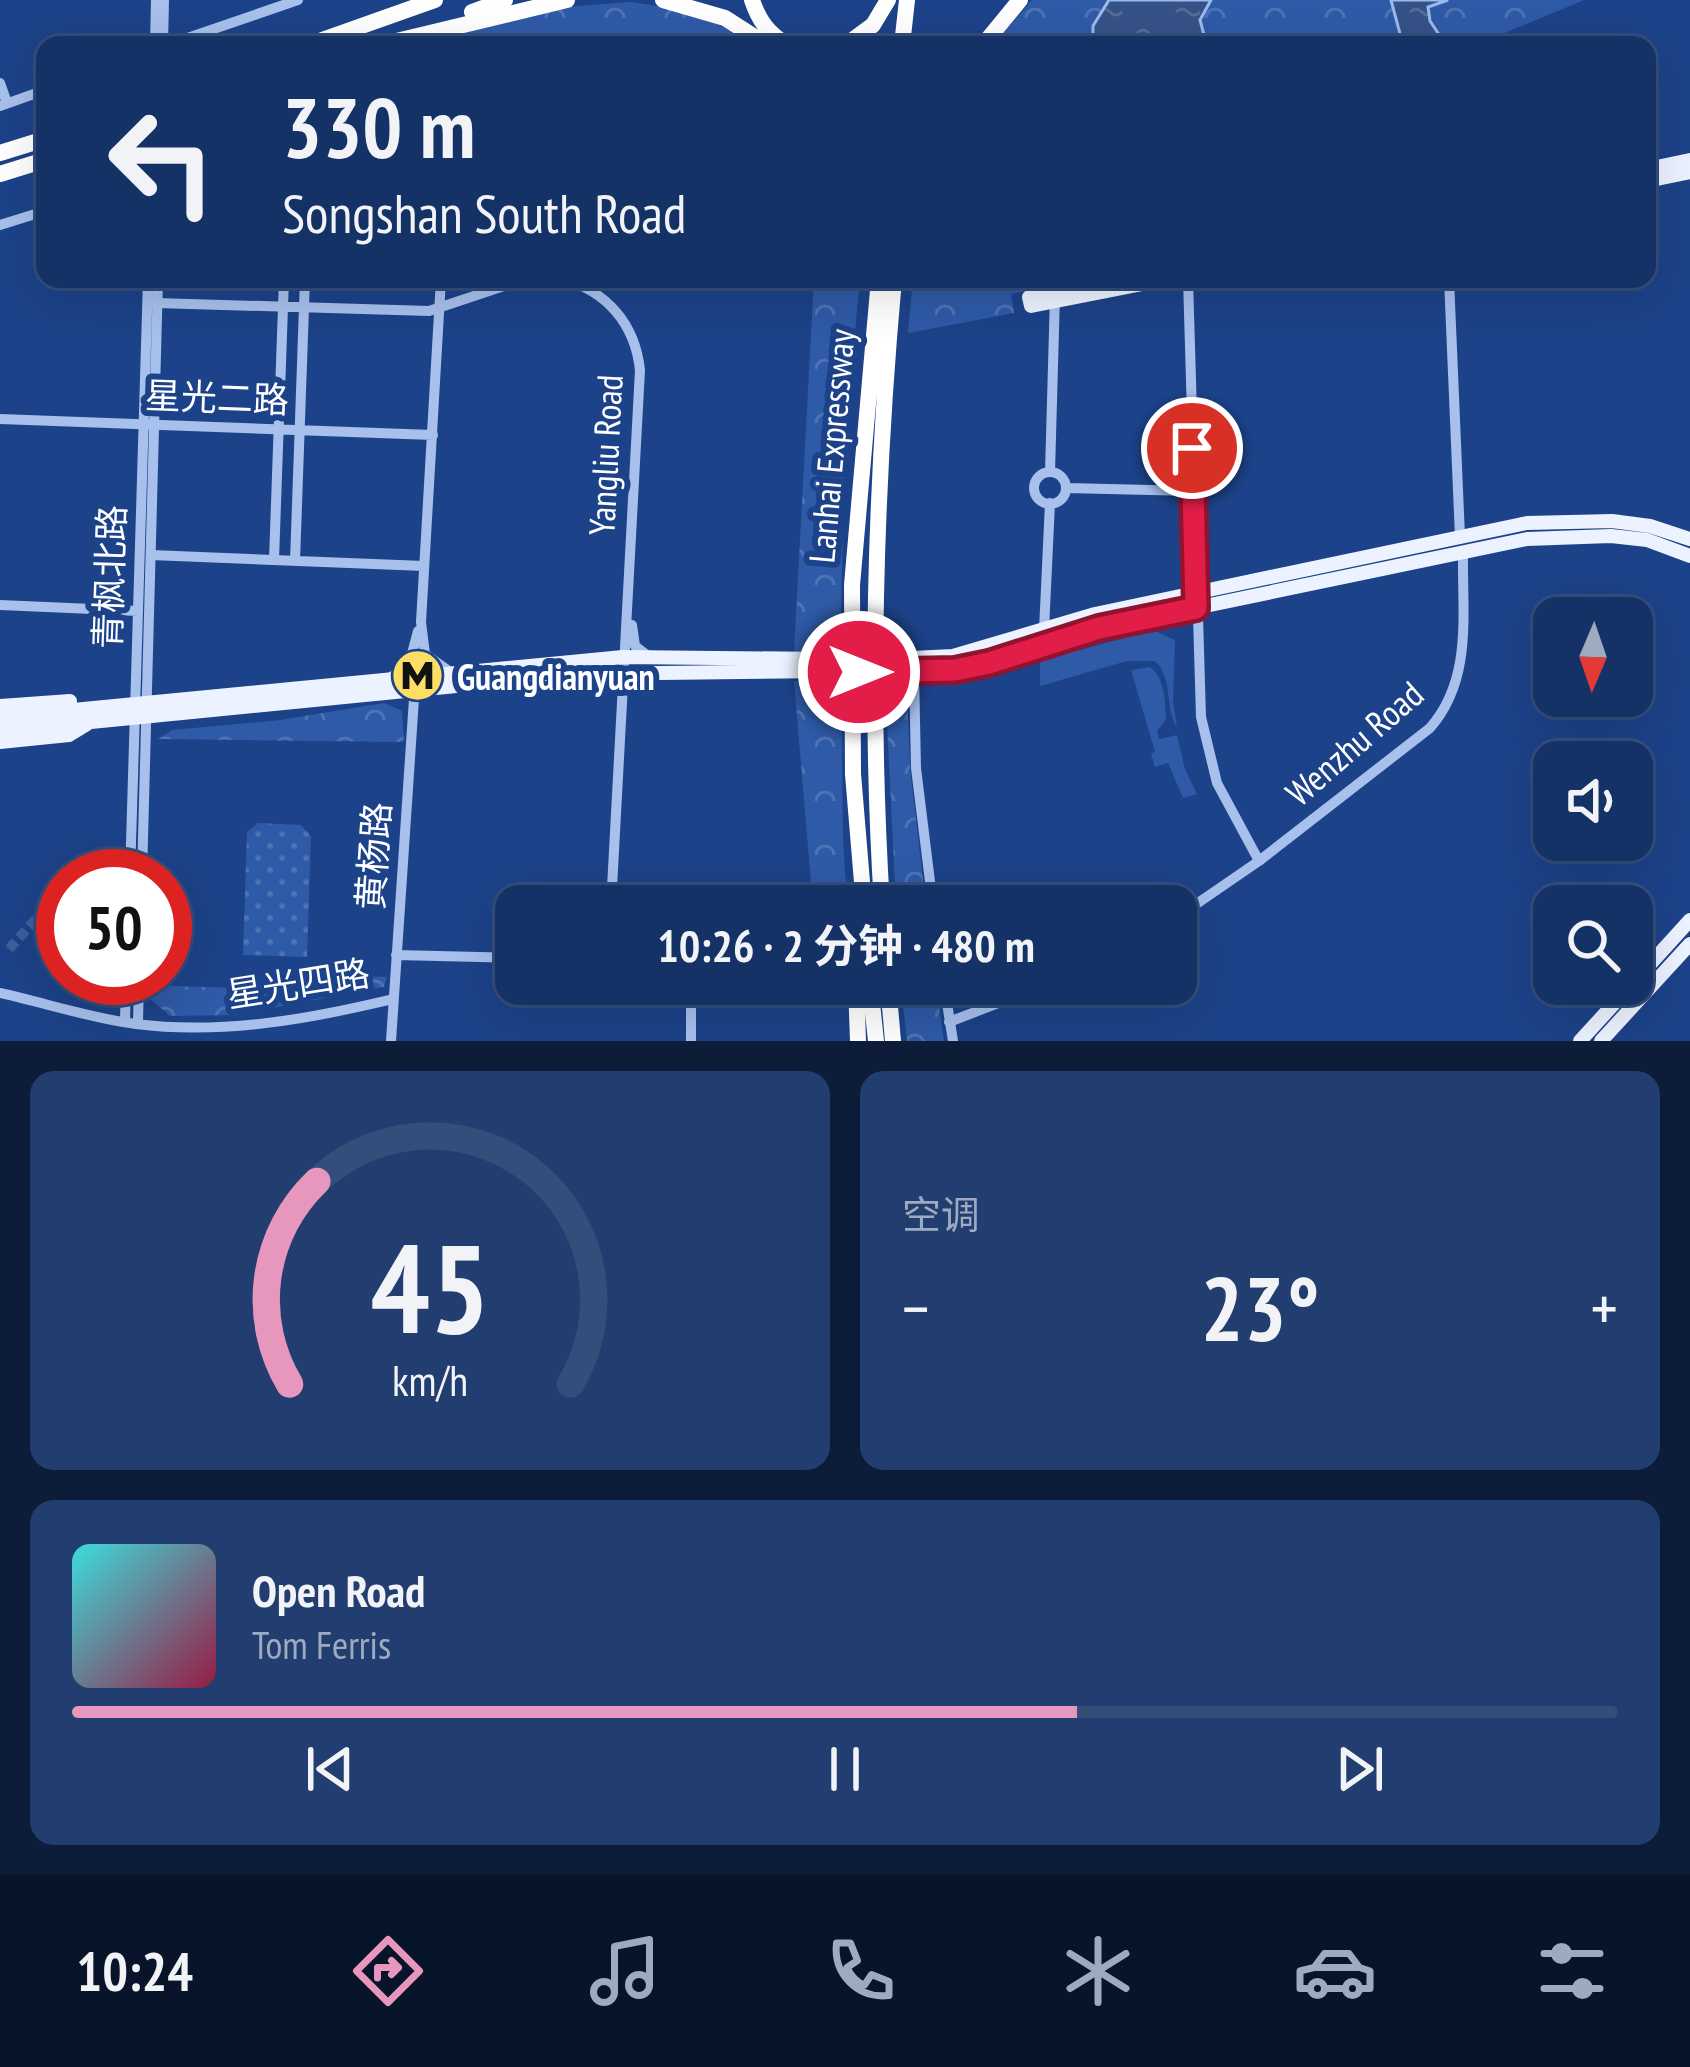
<!DOCTYPE html>
<html lang="zh">
<meta charset="utf-8">
<style>
:root{--surface:#153267;--page:#223e70;--text:#f1f3f6;--muted:#9daac0;--line:#344d7b;--accent:#e797bd}
body{margin:0;font-family:"PT Sans Narrow","Noto Sans SC",sans-serif;background:var(--page);color:var(--text);height:100vh;display:flex;flex-direction:column;font-size:45px;white-space:nowrap}
*{box-sizing:border-box;margin:0}
p{font-size:39px;color:var(--muted)}
.icon{flex:none;width:66px;height:66px;fill:none;stroke:currentColor;stroke-width:2;stroke-linecap:round;stroke-linejoin:round}
.map{position:relative;height:1041px;overflow:hidden}
.side{display:flex;flex-direction:column;gap:30px;padding:30px;background:#0c1c39;flex:1}
.side>*{flex:none}
.banner{position:absolute;left:36px;top:36px;width:1620px;height:252px;border-radius:24px;box-shadow:0 12px 48px #0002,0 0 0 3px var(--line);background:#153267;color:var(--text);overflow:hidden}
.needle{width:78px;rotate:182deg}
.buttons{position:absolute;left:1533px;top:597px;display:grid;gap:24px}
.buttons a{display:grid;place-items:center;width:120px;height:120px;border-radius:24px;background:var(--surface);box-shadow:0 12px 48px #0002,0 0 0 3px var(--line);font-size:60px}
.speed{position:absolute;left:36px;top:849px;display:flex;gap:24px;font-size:60px;font-weight:700;text-align:center}
.speed>*{display:grid;place-content:center;width:156px;height:156px;border-radius:50%;background:var(--surface);box-shadow:0 12px 48px #0002,0 0 0 3px var(--line);line-height:1}
.speed .limit{border:18px solid #d22;background:#fff;color:#111}
.pin{position:absolute;display:grid;place-items:center;width:102px;height:102px;color:#fff;margin:-51px;border:6px solid #fff;border-radius:50%;box-shadow:0 3px 12px #0007}
.me{position:absolute;width:132px;margin:-66px;rotate:90deg;stroke-linejoin:round;filter:drop-shadow(0 0 9px #0008)}
.turn{display:flex;align-items:center;gap:42px;height:252px;padding:0 48px;font-size:54px}
.turn .icon{width:156px;height:156px;stroke-width:2.5}
.turn b{display:block;font-size:84px;line-height:102px}
.big{font-size:90px;font-weight:700;line-height:1.1}
.side .card{flex:1;display:flex;flex-direction:column;justify-content:center;gap:18px;min-width:0;padding:0 42px;border-radius:24px;background:var(--page)}
.side .dial{align-items:center;gap:0}
.dial svg{height:312px;overflow:visible;fill:none;stroke:var(--line);stroke-width:7;stroke-linecap:round;text-anchor:middle}
.dial text{fill:var(--text);stroke:none}
.song{display:flex;align-items:center;gap:36px}
.cover{width:144px;height:144px;border-radius:18px;background:linear-gradient(135deg,hsl(180 70% 55%),hsl(340 70% 35%))}
.played{height:12px;border-radius:6px;background:linear-gradient(90deg,var(--accent) 65%,var(--line) 65%)}
.keys{display:flex;justify-content:space-around;direction:ltr}
.heat{display:flex;justify-content:space-between;align-items:center;font-size:66px;direction:ltr}
.side .tiles{flex:1;display:grid;gap:30px;grid-template-columns:1fr 1fr}
.card:last-child{grid-column:span 2}
.trip{position:absolute;left:495px;top:885px;width:702px;height:120px;border-radius:24px;background:var(--surface);box-shadow:0 12px 48px #0002,0 0 0 3px var(--line);font-weight:700;line-height:120px;text-align:center}
.tabs{display:flex;height:192px;justify-content:space-around;align-items:center;background:#081429;color:var(--muted)}
.tabs .icon{width:84px;height:84px}
.tabs .on{color:var(--accent)}
.tabs b{font-size:54px;color:var(--text)}
.map>svg:first-child{display:block}
.grass{fill:#2f5aa7}
.forest{fill:url(#forest-crowns)}
.garden{fill:url(#garden-dots)}
.water{fill:url(#water-ripples);stroke:#9ab9ee;stroke-width:3}
.lines{fill:none;stroke-linecap:round;stroke-linejoin:round}
.minor-tunnel{stroke:#3e5e9b;stroke-width:10;stroke-dasharray:10 5;stroke-linecap:butt}
.minor{stroke:#a7c0ec;stroke-width:10}
.major{stroke:#ecf2ff;stroke-width:14}
.highway{stroke:#fff;stroke-width:16}
.major-bridge{stroke:#ecf2ff;stroke-width:14}
.route-casing{stroke:#92132f;stroke-width:30}
.route{stroke:#e11d48;stroke-width:21}
.labels{text-anchor:middle;dominant-baseline:central;stroke-width:12;stroke-linejoin:round;paint-order:stroke}
.street-label{font-size:36px;fill:#fff;stroke:#1c4289}
.poi-label{font-size:36px;font-weight:bold;fill:#fff;stroke:#1c4289;text-anchor:start}
</style>
<div class="map">
<svg width="1690" height="1041" viewBox="0 0 1690 1041">
<defs>
<pattern id="forest-crowns" width="20" height="18" patternUnits="userSpaceOnUse" patternTransform="scale(3)"><rect width="20" height="18" fill="#2f5aa7"/><path d="M2 6a3 3 0 1 1 6 0M12 15a3 3 0 1 1 6 0" fill="none" stroke="#4e73b4"/></pattern>
<pattern id="garden-dots" width="8" height="8" patternUnits="userSpaceOnUse" patternTransform="scale(3)"><rect width="8" height="8" fill="#2f5aa7"/><path d="M2 2h.1M6 6h.1" fill="none" stroke="#4e73b4" stroke-width="1.8" stroke-linecap="round"/></pattern>
<pattern id="water-ripples" width="26" height="14" patternUnits="userSpaceOnUse" patternTransform="scale(3)"><rect width="26" height="14" fill="#365287"/><path d="M2 4q2-2 4 0t4 0M15 11q2-2 4 0t4 0" fill="none" stroke="#546c99"/></pattern>
</defs>
<rect width="100%" height="100%" fill="#1c4289"/>
<!-- grass -->
<path class="grass" d="M1153,630l22,10 -2,62 4,25c-13,-19 -3,-48 -22,-66h-28l-87,25v-25z
M1150,667c15,11 15,34 16,52l-9,12 2,8 18,-4 8,34 12,25 -14,4 -15,-35 -13,4 -4,-13 4,-2 -24,-82z"/>
<!-- forest -->
<path class="forest" d="M1032,0h552l-89,37 1,8h-503z
M630,2c47,6 88,18 129,43h-339l131,-37z
M814,279h46l-15,157 -5,216h-46z
M913,279h171l-73,15 3,19 -106,20z
M794,681h47l2,158 4,67h-34z
M885,682h17l5,8 3,78 16,138h-30z
M384,703l18,8 2,31 -246,-3 14,-9 108,-10z
M238,973l149,4 -3,10 -149,28 -65,1 -24,-21v-10l90,3z
M901,984h35l8,57h-37z"/>
<!-- garden -->
<path class="garden" d="M258,823l43,2 10,11 -4,121 -64,-2 4,-123z"/>
<!-- water -->
<path class="water" d="M1109,0h102l-11,20 4,15 -3,10h-101l-7,-7v-12z
M1391,0h57l-20,7 2,14 16,24h-43z"/>
<g class="lines">
<!-- minor-tunnel -->
<path class="minor-tunnel" d="M9,949l54,-60"/>
<!-- minor -->
<path class="minor" d="M155,45l1,-45
M163,45l1,-45
M167,45l131,-45
M0,83l7,20
M0,106l45,-16
M0,225l45,-14
M441,279l-20,343 4,32 24,17
M562,279c45,12 73,45 78,91l-29,536
M1188,279l13,438 16,66 42,78
M1449,279l11,258
M156,303l273,8 96,-32
M0,419l433,16
M1050,472l5,-177
M1034 488a16 16 0 1 1 32 0a16 16 0 1 1-32 0Z
M1066,488l127,3
M151,555l273,11
M274,560l10,-281
M295,561l10,-282
M0,605l138,6
M632,625l3,21 13,10
M1044,630l6,-127
M914,672l2,96 17,138
M391,677l18,-12 9,-34
M130,876l18,-597
M142,876l16,-597
M1176,918l83,-57 171,-133c43,-49 32,-114 33,-175
M396,955l120,3
M691,984v57
M944,984l9,57
M0,993c45,10 90,25 136,31 86,11 174,-5 257,-25
M125,1022l1,-44
M949,1022l99,-38
M138,1024l1,-46
M391,1041l24,-357"/>
<!-- major -->
<path class="major" d="M1647,169l43,-9
M1647,181l43,-9
M1117,279l-88,18 2,9 137,-27
M891,659l62,-3 142,-42 432,-91 85,-2 38,5 40,13
M891,672l64,-2 34,-7 110,-35 428,-89 84,-3 36,4 43,16
M0,706l70,-5
M0,717l623,-60 204,2
M0,731l578,-57 249,-3
M0,742l69,-7 18,-11
M1632,984l58,-64
M1580,1041l52,-57
M1601,1041l89,-97"/>
<!-- highway -->
<path class="highway" d="M663,0l62,18 42,27
M752,0c7,21 16,33 35,45
M472,12l33,-12
M384,44l183,-44
M308,45l127,-45
M846,45l27,-20 15,-25
M902,45l5,-45
M983,45l37,-45
M0,153l45,-14
M0,174l45,-14
M864,906l-11,-132 -1,-189 27,-306
M882,906c-13,-210 -7,-418 12,-627
M856,984l2,57
M870,984l6,57
M888,984l5,57"/>
<!-- major-bridge -->
<path class="major-bridge" d="M827,659h64
M827,671l64,1"/>
</g>
<g class="lines">
<defs>
<path id="route" d="M859,672l96,-2 34,-7 110,-35 97,-20 -4,-160"/>
</defs>
<!-- route casing -->
<use href="#route" class="route-casing"/>
<!-- route -->
<use href="#route" class="route"/>
</g>
<!-- icons -->
<defs>
<symbol id="metro-disc" viewBox="-11 -11 22 22"><circle r="9.5" fill="#fcde64" stroke="#1c4289"/><path d="M-5.5 5V-5H-3L0 0L3-5H5.5V5H3V-.5L0 4L-3-.5V5Z" fill="#111"/></symbol>
</defs>
<g fill-rule="evenodd">
<use href="#metro-disc" x="388" y="646" width="59" height="59"/>
</g>
<g class="labels">
<!-- street labels -->
<g class="street-label">
<text transform="translate(217 397) rotate(2)">星光二路</text>
<text transform="translate(831 446) rotate(-85)">Lanhai Expressway</text>
<text transform="translate(605 455) rotate(-87)">Yangliu Road</text>
<text transform="translate(109 577) rotate(-88)">青枫北路</text>
<text transform="translate(1354 743) rotate(-41)">Wenzhu Road</text>
<text transform="translate(373 856) rotate(-86)">黄杨路</text>
<text transform="translate(298 983) rotate(-9)">星光四路</text>
</g>
<!-- poi labels -->
<g class="poi-label">
<text x="457" y="676">Guangdianyuan</text>
</g>
</g>
</svg>
<div class="buttons">
<a><svg class="needle" viewBox="-14 -14 28 28"><path d="M0-13l5 13h-10z" fill="#e53935"/><path d="M0 13l5-13h-10z" fill="#9daac0"/></svg></a>
<a><svg class="icon" aria-label="sound" viewBox="0 0 24 24"><path d="M4 9h4l5-4v14l-5-4H4zM17 9q2 3 0 6"/></svg></a>
<a><svg class="icon" aria-label="search" viewBox="0 0 24 24"><circle cx="10" cy="10" r="6"/><path d="M15 15l6 6"/></svg></a>
</div>
<div class="speed"><div class="limit">50</div></div>
<div class="pin" style="left:1192px;top:448px;background:#d93025"><svg class="icon" aria-label="arrive" viewBox="0 0 24 24"><path d="M6 21V4h12l-3 4 3 4H6"/></svg></div>
<svg class="me" style="left:859px;top:672px" viewBox="-20 -20 40 40"><circle r="17" fill="#e11d48" stroke="#fff" stroke-width="3"/><path d="M0-11L8 9 0 5-8 9z" fill="#fff"/></svg>
<div class="trip">10:26 · 2 分钟 · 480 m</div>
<div class="banner">
<div class="turn"><svg class="icon" aria-label="left" viewBox="0 0 24 24"><path d="M17 20v-9H6M10 6l-5 5 5 5"/></svg><div><b>330 m</b>Songshan South Road</div></div>
</div>
</div>
<section class="side">
<div class="tiles">
<div class="card dial"><svg viewBox="0 0 100 80">
<path d="M14 69A42 42 0 1 1 86 69"/>
<path d="M14 69A42 42 0 0 1 21 17" stroke="#e797bd"/>
<text x="50" y="56" font-size="32" font-weight="700">45</text>
<text x="50" y="72" font-size="11">km/h</text>
</svg></div>
<div class="card"><p>空调</p>
<div class="heat"><a>−</a><b class="big">23°</b><a>+</a></div>
</div>
<div class="card">
<div class="song"><i class="cover"></i><div><b>Open Road</b><p>Tom Ferris</p></div></div>
<div class="played"></div>
<div class="keys"><svg class="icon" aria-label="previous" viewBox="0 0 24 24"><path d="M18 5L8 12l10 7zM5 5v14"/></svg><svg class="icon" aria-label="pause" viewBox="0 0 24 24"><path d="M8 5v14M16 5v14"/></svg><svg class="icon" aria-label="next" viewBox="0 0 24 24"><path d="M6 5l10 7-10 7zM19 5v14"/></svg></div>
</div>
</div>
</section>
<nav class="tabs">
<b>10:24</b>
<svg class="icon on" aria-label="directions" viewBox="0 0 24 24"><path d="M12 3l9 9-9 9-9-9zM9 14v-3h6M13 9l2 2-2 2"/></svg>
<svg class="icon" aria-label="music" viewBox="0 0 24 24"><path d="M9 18V5l10-2v13"/><circle cx="6" cy="18" r="3"/><circle cx="16" cy="16" r="3"/></svg>
<svg class="icon" aria-label="phone" viewBox="0 0 24 24"><path d="M5 4h4l2 5-3 2q2 4 5 5l2-3 5 2v4C11 20 4 13 5 4z"/></svg>
<svg class="icon" aria-label="climate" viewBox="0 0 24 24"><path d="M12 3v18M4 7l16 10M4 17L20 7"/></svg>
<svg class="icon" aria-label="car" viewBox="0 0 24 24"><path d="M5 17H2v-5l4-1 3-4h7l3 4 3 1v5h-3M9 17h6M6 11h13"/><circle cx="7" cy="17" r="2"/><circle cx="17" cy="17" r="2"/></svg>
<svg class="icon" aria-label="filters" viewBox="0 0 24 24"><path d="M4 7h16M4 17h16"/><circle cx="9" cy="7" r="2"/><circle cx="15" cy="17" r="2"/></svg>
</nav>
